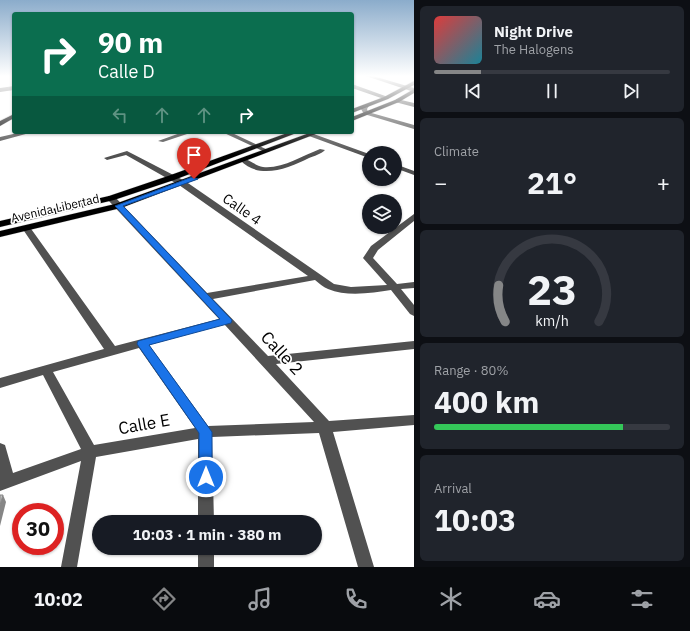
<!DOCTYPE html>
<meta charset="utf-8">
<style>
:root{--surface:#171b24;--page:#20242c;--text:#f1f3f6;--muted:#9ea1a6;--line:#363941;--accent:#858687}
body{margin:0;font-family:"IBM Plex Sans",sans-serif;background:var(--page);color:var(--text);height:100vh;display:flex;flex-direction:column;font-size:15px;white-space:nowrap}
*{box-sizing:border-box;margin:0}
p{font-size:13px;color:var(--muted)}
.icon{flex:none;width:22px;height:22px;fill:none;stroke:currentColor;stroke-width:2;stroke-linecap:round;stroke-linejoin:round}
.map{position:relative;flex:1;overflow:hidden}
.drawer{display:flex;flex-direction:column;gap:6px;padding:6px;background:#0d0f14;width:276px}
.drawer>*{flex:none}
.top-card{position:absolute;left:12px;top:12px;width:342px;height:122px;border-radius:4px;box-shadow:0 1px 3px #0004;background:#0b6e4f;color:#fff;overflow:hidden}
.controls{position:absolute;left:362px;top:146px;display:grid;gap:8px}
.controls a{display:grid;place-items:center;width:40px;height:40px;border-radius:50%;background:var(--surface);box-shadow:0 1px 3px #0004;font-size:20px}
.speed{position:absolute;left:12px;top:503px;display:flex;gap:8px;font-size:20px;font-weight:700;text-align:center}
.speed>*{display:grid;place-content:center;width:52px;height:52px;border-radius:50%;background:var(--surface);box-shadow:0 1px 3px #0004;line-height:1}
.speed .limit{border:6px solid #d22;background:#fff;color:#111}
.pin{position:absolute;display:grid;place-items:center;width:34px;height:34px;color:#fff;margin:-41px -17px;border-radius:50% 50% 50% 0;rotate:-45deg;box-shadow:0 0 4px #0007}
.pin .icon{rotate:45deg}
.me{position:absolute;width:44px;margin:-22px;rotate:0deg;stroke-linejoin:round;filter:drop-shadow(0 0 3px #0008)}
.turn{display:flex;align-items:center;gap:14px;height:84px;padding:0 20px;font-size:18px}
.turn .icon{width:52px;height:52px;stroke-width:2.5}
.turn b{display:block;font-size:28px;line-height:34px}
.lanes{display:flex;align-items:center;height:38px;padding:0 20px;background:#0003;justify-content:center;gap:20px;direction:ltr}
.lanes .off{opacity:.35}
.big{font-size:30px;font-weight:800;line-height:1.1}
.drawer .card{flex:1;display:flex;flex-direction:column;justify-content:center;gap:6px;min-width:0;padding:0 14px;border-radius:6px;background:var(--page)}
.drawer .dial{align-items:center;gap:0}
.dial svg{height:104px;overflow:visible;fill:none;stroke:var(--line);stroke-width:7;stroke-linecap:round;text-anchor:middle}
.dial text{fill:var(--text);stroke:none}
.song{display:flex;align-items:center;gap:12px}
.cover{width:48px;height:48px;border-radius:6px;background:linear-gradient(135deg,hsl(0 70% 55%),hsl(190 70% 35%))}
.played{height:4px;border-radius:2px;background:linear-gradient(90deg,var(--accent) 20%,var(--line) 20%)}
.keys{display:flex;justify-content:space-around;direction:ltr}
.heat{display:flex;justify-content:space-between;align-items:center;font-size:22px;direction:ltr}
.charge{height:6px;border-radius:3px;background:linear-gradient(90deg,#34c759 80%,var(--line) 0)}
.trip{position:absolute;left:92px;top:515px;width:230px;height:40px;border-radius:20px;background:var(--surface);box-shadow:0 1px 3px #0004;font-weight:800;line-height:40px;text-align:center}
.dock{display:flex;height:64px;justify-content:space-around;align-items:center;background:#090b0e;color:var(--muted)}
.dock .icon{width:28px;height:28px}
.dock .active{color:var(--accent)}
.dock b{font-size:18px;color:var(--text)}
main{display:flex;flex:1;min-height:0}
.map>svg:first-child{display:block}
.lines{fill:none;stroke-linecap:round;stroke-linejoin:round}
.major-casing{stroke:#dbdbdb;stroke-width:1}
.minor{fill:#515151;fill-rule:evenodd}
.major{fill:#000;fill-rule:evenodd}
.shaded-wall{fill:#868686}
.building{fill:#c0c0c0;stroke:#868686}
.route{fill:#1a73e8;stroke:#114b97}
.labels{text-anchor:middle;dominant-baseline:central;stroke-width:3.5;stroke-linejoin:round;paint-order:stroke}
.far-street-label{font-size:12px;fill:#000;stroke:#fff}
.street-label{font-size:14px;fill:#000;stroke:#fff}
.near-street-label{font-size:17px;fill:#000;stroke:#fff}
</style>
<main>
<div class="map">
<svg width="414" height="567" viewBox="0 0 414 567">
<rect width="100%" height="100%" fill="#fff"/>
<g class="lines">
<defs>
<path id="major" d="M414,81v4l-26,14 -36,14v-4l32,-12z
M414,89v4l-15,9 -47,19v-4l43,-17z
M14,114v4l-14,8v-5z
M290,132h9l-125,48 -60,20 -114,27v-6l109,-25 59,-20z
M312,132h9l-200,76 -121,29v-6l115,-27z"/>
</defs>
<!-- major casing -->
<use href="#major" class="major-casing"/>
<!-- minor -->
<path class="minor" d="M366,76h7l41,12v4z
M352,84l36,13 1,1 -5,1 -32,-11z
M14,86v4l-14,2v-4z
M397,99l17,4v4l-19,-5 -1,-1z
M364,105l5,1 -2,3 1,3 46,13v4l-50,-15 -3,-5z
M22,132h11l-33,9v-4z
M183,132h10l-30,10 -5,-1z
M222,132h8l40,19 -5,1z
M311,133l58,21v4l-60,-22v-2z
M320,149l5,1c-4,4 -11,6 -16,8 -22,11 -50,22 -69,2l3,-2c7,2 13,8 20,9 19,2 39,-11 57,-18z
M127,151l58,30 149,103 17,3 36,-2 -24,-27 8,-12 43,-32v7l-36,29 -5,8 24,26 17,-2v6l-13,1 13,16v11l-4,-2 -19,-24c-19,3 -44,7 -63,-1 -5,-2 -9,-6 -13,-9l-102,19 55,57 146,-15v8l-138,15 53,57 85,-6v10l-81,7 41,135h-16l-39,-134 -107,4 2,85h-16v-83l-102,18 -19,110h-16l20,-106 -81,30v-48l5,2 8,28 68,-24 -38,-74 -43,13v-10l104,-29 -82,-121 1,-2h6l86,120 104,-27 -111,-119v-4h6l93,97 101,-17 -129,-91 -53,-30 -19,5 -3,-2zM224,324l90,98 -106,4 -59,-81zM139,348l56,80 -101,17 -41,-73z
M395,164l19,7v4l-19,-7z
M198,548h16v19h-16z"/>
<!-- major -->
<use href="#major" class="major"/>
</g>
<!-- shaded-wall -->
<path class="shaded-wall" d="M3,495l3,7 -6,24v-21z"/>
<!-- building -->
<path class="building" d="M0,495h3l-3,10z"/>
<!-- sky -->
<linearGradient id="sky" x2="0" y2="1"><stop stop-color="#8baccb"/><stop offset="0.49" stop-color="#fff"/><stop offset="1" stop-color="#fff" stop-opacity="0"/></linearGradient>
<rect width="414" height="155" fill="url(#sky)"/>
<!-- route -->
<path class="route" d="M192,177l6,2 -75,27 109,114 -1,3 -82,22 63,87v45l-2,4 -4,2 -5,-2 -2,-4v-44l-62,-89 1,-3 82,-22 -105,-113z"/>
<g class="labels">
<!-- far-street labels -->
<g class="far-street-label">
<text transform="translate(55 208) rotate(-13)">Avenida Libertad</text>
</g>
<!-- street labels -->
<g class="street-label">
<text transform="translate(242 209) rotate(35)">Calle 4</text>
</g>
<!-- near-street labels -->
<g class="near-street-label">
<text transform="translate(282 353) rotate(47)">Calle 2</text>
<text transform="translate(144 424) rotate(-10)">Calle E</text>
</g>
</g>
</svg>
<div class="controls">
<a><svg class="icon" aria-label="search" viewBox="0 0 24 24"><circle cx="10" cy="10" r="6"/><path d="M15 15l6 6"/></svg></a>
<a><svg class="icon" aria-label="layers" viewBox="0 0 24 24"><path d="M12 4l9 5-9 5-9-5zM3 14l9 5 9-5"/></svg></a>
</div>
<div class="speed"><div class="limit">30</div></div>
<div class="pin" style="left:194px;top:179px;background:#d93025"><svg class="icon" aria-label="arrive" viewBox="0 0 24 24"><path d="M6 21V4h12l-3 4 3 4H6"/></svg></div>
<svg class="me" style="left:206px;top:477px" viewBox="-20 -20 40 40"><circle r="17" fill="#1a73e8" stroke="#fff" stroke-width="3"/><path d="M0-11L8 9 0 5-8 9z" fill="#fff"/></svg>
<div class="trip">10:03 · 1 min · 380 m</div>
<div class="top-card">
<div class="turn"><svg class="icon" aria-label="right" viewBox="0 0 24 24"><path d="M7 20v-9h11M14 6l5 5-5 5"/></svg><div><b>90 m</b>Calle D</div></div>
<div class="lanes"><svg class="icon off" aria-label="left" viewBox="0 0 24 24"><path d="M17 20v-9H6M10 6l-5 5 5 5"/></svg><svg class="icon off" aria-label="ahead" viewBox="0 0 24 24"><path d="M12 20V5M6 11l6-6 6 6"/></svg><svg class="icon off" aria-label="ahead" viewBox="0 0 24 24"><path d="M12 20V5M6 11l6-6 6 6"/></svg><svg class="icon" aria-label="right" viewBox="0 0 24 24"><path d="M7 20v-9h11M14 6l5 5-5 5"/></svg></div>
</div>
</div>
<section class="drawer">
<div class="card">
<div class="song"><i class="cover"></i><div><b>Night Drive</b><p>The Halogens</p></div></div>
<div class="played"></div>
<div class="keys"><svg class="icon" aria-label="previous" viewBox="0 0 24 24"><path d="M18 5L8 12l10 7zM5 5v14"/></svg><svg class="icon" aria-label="pause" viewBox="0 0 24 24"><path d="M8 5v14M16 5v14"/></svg><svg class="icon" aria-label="next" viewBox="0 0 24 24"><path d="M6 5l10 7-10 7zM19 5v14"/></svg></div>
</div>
<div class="card"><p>Climate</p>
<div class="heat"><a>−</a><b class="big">21°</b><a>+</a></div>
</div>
<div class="card dial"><svg viewBox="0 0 100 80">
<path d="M14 69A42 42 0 1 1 86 69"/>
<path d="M14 69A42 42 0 0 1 9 41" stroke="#858687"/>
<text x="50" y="56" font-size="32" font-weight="700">23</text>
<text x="50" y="72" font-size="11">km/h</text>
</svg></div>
<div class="card"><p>Range · 80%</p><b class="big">400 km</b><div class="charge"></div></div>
<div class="card"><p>Arrival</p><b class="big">10:03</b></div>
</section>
</main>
<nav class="dock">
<b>10:02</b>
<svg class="icon active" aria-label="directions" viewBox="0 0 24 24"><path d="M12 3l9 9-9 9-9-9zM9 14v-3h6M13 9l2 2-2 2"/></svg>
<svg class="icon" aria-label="music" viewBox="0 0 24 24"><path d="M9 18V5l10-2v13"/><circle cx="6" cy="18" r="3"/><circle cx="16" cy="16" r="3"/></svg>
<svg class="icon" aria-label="phone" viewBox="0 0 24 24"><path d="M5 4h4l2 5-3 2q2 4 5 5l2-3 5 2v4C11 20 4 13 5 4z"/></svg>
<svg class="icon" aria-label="climate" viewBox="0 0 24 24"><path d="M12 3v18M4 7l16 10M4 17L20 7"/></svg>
<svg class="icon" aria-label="car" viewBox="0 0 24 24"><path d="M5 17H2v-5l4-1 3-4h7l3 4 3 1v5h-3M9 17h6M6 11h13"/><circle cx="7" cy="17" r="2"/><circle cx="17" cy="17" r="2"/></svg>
<svg class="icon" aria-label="filters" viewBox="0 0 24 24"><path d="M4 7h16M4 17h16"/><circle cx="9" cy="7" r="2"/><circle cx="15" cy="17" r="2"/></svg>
</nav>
